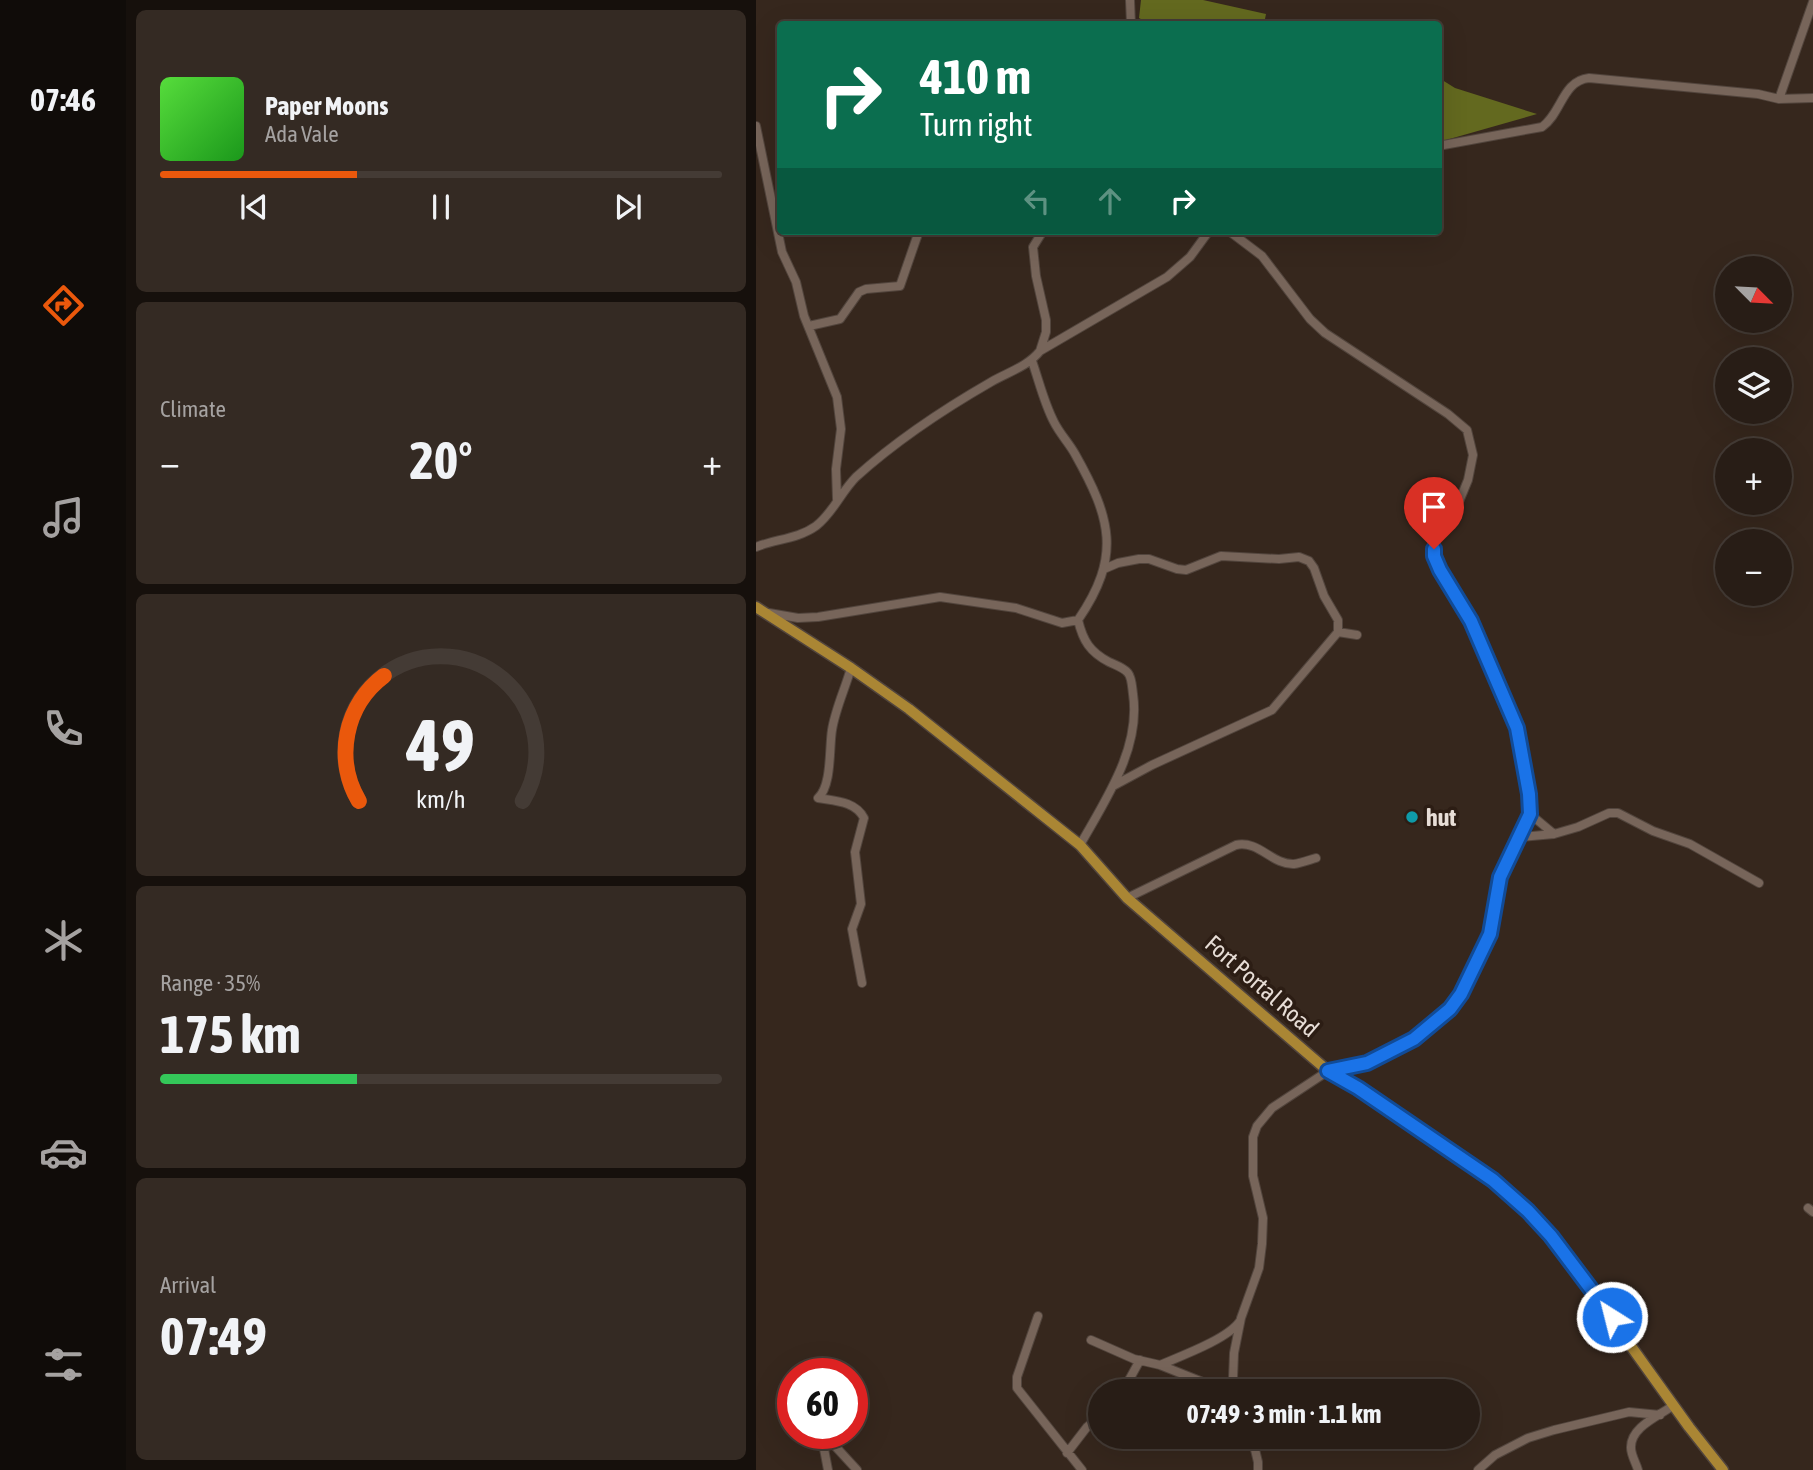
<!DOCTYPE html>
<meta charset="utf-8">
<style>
:root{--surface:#281d16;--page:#342a23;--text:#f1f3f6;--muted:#a5a2a1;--line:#443b35;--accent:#ea580c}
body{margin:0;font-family:"Asap Condensed",sans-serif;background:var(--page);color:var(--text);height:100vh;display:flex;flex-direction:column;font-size:26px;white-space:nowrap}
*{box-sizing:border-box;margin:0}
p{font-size:23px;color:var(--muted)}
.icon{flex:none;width:38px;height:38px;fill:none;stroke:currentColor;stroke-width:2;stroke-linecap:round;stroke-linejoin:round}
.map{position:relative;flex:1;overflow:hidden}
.drawer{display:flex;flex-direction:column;gap:10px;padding:10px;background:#16100c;width:630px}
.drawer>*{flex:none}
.hud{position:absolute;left:21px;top:21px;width:665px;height:214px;border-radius:7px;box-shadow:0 7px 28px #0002,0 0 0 2px var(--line);background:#0b6e4f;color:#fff;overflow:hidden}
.needle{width:46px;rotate:114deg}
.fabs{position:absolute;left:959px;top:256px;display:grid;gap:14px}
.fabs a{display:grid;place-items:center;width:77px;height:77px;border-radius:50%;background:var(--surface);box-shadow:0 7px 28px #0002,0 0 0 2px var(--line);font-size:35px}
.speed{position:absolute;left:21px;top:1358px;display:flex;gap:14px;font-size:35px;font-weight:700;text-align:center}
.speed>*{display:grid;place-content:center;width:91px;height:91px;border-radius:50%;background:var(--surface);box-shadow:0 7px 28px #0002,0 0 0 2px var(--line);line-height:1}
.speed .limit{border:10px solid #d22;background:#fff;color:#111}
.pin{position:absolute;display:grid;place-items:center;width:60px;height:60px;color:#fff;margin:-72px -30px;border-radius:50% 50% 50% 0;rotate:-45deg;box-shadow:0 0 7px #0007}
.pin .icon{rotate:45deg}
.me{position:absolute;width:77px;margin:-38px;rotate:324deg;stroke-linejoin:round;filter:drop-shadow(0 0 5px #0008)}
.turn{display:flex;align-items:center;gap:24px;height:147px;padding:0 28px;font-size:32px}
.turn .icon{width:91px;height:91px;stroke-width:2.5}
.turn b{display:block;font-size:49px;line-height:60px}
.lanes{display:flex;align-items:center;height:66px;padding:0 28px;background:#0003;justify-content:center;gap:35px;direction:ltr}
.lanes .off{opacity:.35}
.big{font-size:52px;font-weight:700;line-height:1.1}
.drawer .widget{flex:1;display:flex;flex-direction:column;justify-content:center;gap:10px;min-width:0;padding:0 24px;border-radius:10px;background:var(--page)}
.drawer .dial{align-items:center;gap:0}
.dial svg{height:182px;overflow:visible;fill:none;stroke:var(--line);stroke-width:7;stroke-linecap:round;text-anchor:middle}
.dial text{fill:var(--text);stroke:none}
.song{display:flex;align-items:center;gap:21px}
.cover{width:84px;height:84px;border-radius:10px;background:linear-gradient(135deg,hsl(110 70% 55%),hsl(120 70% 35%))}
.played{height:7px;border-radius:4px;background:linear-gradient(90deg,var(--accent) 35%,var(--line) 35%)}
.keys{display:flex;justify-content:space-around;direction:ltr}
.heat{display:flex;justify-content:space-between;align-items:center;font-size:38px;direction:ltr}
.charge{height:10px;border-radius:5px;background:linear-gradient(90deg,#34c759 35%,var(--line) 0)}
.trip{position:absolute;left:332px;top:1379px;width:392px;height:70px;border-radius:35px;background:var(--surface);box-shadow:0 7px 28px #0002,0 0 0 2px var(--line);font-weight:700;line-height:70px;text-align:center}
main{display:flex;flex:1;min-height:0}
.tabs{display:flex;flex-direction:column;width:126px;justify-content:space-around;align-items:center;background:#100c09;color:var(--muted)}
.tabs .icon{width:49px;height:49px}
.tabs .active{color:var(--accent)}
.tabs b{font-size:32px;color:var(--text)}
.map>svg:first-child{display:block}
.forest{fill:#63691f}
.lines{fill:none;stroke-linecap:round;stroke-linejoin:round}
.minor-casing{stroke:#52453d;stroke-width:10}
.major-casing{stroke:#52453d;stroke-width:13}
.minor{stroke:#77655a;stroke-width:8}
.major{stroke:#aa8634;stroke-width:10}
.route-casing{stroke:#114b97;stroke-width:18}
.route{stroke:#1a73e8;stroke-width:12}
.culture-dot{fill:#0f9aa8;stroke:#2c1d14;stroke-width:2.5}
.labels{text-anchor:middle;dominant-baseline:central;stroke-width:7;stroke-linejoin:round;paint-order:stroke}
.poi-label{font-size:24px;font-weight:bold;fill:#e7ddd6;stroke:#2c1d14;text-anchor:start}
.street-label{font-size:24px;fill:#e7ddd6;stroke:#2c1d14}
</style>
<main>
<nav class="tabs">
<b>07:46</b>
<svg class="icon active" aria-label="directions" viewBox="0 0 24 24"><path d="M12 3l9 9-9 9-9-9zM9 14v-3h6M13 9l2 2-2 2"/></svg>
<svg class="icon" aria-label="music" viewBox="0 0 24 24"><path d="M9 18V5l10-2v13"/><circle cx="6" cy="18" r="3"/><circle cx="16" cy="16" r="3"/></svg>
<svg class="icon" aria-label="phone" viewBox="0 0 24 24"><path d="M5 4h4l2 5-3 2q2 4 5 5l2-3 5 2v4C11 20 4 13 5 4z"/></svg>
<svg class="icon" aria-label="climate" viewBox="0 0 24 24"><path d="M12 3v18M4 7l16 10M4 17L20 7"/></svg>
<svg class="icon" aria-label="car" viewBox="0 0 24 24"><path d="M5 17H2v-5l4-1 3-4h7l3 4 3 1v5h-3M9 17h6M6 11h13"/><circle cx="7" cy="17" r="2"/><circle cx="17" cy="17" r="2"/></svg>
<svg class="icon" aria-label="filters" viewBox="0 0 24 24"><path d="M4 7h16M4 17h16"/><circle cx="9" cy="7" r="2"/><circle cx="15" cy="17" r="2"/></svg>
</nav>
<section class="drawer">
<div class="widget">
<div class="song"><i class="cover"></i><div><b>Paper Moons</b><p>Ada Vale</p></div></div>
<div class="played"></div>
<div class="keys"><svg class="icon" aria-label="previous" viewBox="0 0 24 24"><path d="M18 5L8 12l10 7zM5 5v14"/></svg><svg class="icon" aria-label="pause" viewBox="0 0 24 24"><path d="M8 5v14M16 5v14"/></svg><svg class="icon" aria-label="next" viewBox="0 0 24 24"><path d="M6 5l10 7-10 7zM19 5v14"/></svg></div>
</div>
<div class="widget"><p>Climate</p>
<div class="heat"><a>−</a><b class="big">20°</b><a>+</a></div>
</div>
<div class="widget dial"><svg viewBox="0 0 100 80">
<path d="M14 69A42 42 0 1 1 86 69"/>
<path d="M14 69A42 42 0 0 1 25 14" stroke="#ea580c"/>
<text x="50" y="56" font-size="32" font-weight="700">49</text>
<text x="50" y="72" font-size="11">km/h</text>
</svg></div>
<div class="widget"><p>Range · 35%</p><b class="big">175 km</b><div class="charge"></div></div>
<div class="widget"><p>Arrival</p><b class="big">07:49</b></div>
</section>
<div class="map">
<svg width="1057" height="1470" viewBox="0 0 1057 1470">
<rect width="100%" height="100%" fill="#36271d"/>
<!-- forest -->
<path class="forest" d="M385,0h62l63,14 -2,10h-114l-11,-6z
M683,78l16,10 82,26 -98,28z"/>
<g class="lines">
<defs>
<path id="minor" d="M374,0l1,24
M1023,99l34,-97
M0,126l26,126 14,30 8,34 33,81 4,32 -5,40 1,30
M682,146l104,-19c20,-14 20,-46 47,-49l169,16 21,5 34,-1
M473,231l33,25 48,63 15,14 123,81 19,16 6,25 -5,25 -10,24 -22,36 -2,16 6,14 31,51 46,107 12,66 1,20 -30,63 -10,57 -29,60 -11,15 -36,30 -47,24 -39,8 -56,37 -15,18 -4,11v39l10,42 -1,26 -3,24 -18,50 -7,35 -1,26 2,12
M53,326l31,-7 19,-27 7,-3 34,-3 19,-55
M284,351l6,-19v-12l-10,-44 -3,-29 10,-16
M276,361c7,20 12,42 22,61 6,12 15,21 21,32 36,64 47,102 3,166 5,21 12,32 31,42 6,3 14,5 19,11 4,5 4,14 5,21 8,54 -27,105 -53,151
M0,547c20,-8 42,-8 60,-21 17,-13 25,-34 40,-49 41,-37 88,-68 135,-95 17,-10 36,-15 49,-31l127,-74 23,-20 19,-26
M348,569l14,-6 21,-4h10l28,10 9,1 35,-14 58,3 20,-2 10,4 5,7 10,28 14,24v12l19,3
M13,613l29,5 20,-1 122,-20 76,11 46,15 16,-3
M95,668c-6,21 -16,42 -19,62 -3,18 0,56 -14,68 17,3 37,3 46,20l-9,34 6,52 -9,25 10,54
M357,786l39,-21 120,-55 66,-78
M774,814l24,20
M764,837l34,-3 24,-7 31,-14h9l35,18 37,13 69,39
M371,898l109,-53c23,-5 36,20 58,19 7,-1 15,-4 22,-6
M1052,1208l5,4
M282,1316l-21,61v11l65,82
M335,1340l43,19 26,6 65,26
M404,1365c21,-9 68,-26 80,-44
M367,1391l17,-31
M65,1433l7,37
M67,1433l34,37
M496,1437l6,25v8
M311,1453l20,-26 14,-12
M722,1470l17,-15 33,-17 26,-8 75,-18 31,3
M882,1470c-2,-7 -7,-15 -7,-22 -1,-21 28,-32 43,-43"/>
<path id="major" d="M0,607l95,61 58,41 171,136 47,53 201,173 30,17 135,92 35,31 44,53 117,163 34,43"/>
</defs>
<!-- minor casing -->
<use href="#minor" class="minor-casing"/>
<!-- major casing -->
<use href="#major" class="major-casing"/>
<!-- minor -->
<use href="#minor" class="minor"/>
<!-- major -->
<use href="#major" class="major"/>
</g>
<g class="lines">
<defs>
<path id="route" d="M678,549v7l6,14 31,51 46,107 12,66 1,20 -30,63 -10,57 -29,60 -11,15 -36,30 -47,24 -39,8 30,17 135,92 35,31 23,25 61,81"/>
</defs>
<!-- route casing -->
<use href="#route" class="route-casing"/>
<!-- route -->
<use href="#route" class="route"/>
</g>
<!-- markers -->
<circle class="culture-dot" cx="656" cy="817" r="7"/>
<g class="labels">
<!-- poi labels -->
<g class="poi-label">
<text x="670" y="817">hut</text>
</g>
<!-- street labels -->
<g class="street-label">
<text transform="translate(506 986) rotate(41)">Fort Portal Road</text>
</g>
</g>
</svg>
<div class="fabs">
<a><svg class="needle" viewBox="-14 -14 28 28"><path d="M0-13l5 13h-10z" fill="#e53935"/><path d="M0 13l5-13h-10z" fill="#a5a2a1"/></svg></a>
<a><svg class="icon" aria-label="layers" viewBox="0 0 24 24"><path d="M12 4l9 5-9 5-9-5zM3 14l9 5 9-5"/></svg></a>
<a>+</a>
<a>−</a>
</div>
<div class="speed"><div class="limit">60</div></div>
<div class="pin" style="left:678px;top:549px;background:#d93025"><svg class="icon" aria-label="arrive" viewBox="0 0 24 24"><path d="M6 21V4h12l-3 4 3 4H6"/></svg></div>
<svg class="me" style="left:856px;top:1317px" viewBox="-20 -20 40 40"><circle r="17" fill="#1a73e8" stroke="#fff" stroke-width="3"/><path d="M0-11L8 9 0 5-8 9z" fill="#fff"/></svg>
<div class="trip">07:49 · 3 min · 1.1 km</div>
<div class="hud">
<div class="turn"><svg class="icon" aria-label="right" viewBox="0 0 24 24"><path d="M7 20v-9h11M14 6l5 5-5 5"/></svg><div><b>410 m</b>Turn right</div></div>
<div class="lanes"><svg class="icon off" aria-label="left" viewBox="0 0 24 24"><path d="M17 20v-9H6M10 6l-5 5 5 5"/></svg><svg class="icon off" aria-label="ahead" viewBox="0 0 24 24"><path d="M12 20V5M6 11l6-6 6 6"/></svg><svg class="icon" aria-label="right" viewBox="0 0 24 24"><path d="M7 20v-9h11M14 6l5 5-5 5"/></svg></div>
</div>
</div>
</main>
